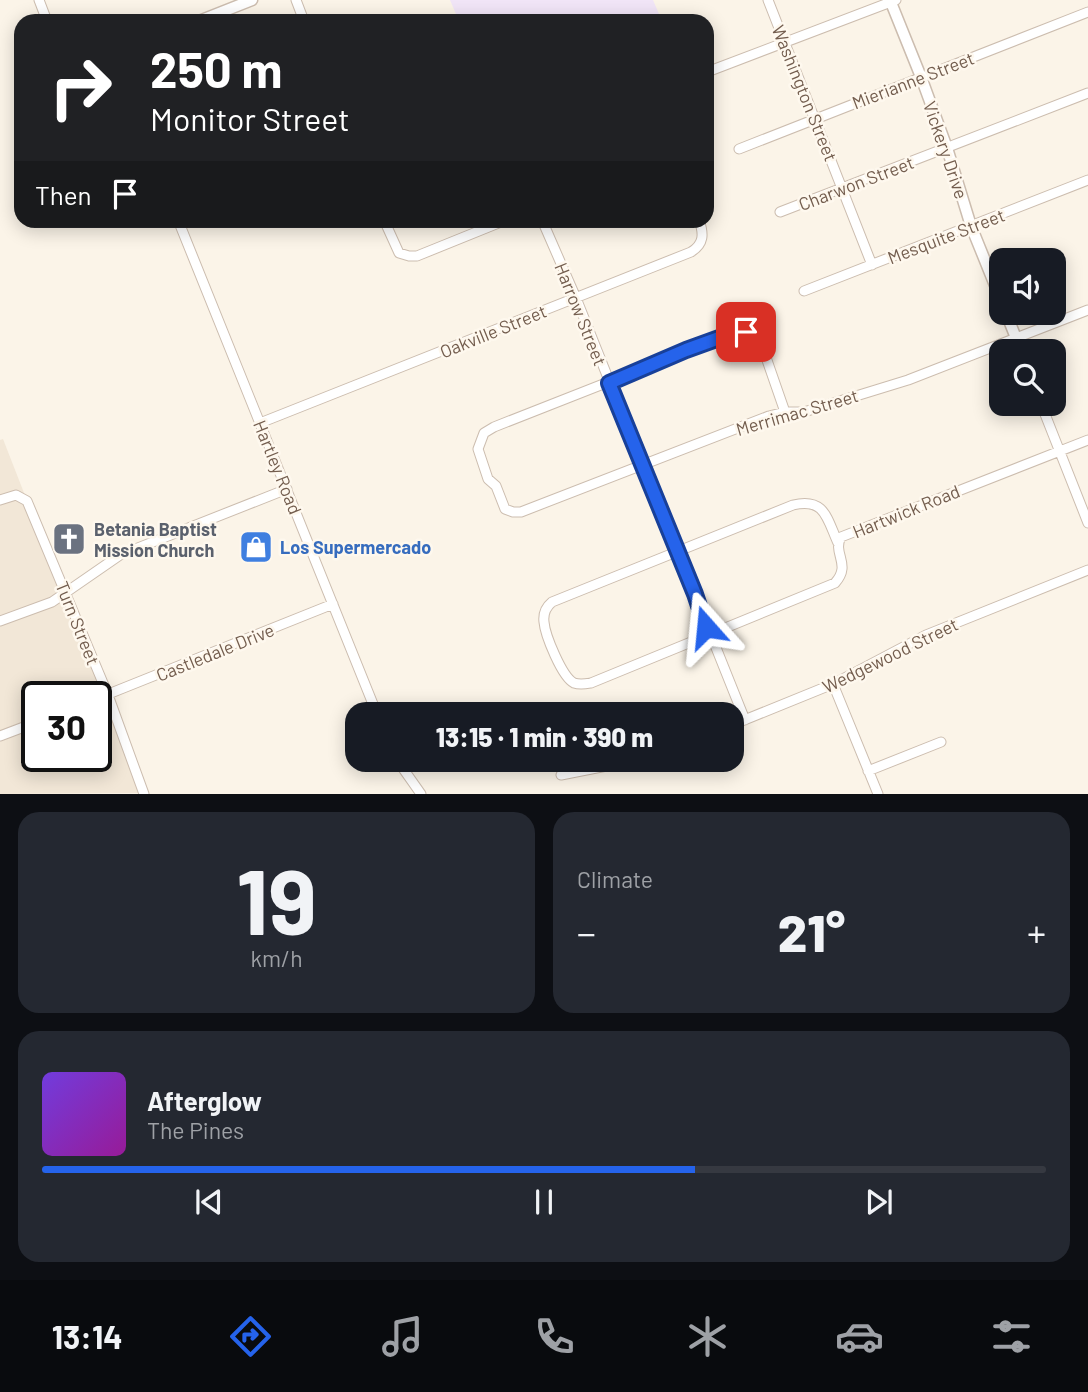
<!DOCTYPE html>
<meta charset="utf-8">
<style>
:root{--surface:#171b24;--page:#242831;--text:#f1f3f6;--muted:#9ea1a6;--line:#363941;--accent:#2563eb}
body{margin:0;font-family:Barlow,sans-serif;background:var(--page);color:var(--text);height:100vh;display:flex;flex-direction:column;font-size:26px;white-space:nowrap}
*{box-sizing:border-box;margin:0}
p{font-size:23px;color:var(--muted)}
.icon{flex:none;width:38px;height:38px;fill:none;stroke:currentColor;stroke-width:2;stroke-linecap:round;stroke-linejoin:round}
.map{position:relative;height:794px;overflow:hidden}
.drawer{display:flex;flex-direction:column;gap:18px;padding:18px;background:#0d0f14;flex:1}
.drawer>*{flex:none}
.guide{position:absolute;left:14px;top:14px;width:700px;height:214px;border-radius:21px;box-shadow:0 4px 18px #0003;background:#202124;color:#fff;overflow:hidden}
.tools{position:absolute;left:989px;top:248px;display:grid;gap:14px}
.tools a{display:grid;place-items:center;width:77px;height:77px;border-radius:14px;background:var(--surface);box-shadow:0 4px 18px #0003;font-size:35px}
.speed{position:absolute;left:21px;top:681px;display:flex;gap:14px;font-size:35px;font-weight:700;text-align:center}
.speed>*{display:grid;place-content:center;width:91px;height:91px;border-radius:50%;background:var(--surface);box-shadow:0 4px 18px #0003;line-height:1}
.speed .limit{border:4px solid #111;border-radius:10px;background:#fff;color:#111}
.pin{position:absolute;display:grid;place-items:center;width:60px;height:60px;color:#fff;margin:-30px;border-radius:14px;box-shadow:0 4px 10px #0006}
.me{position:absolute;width:77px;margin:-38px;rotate:342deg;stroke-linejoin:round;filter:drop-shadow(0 0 5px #0008)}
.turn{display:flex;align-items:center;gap:24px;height:147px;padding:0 21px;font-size:32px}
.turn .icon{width:91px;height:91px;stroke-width:2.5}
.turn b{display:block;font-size:49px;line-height:60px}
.then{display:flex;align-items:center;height:66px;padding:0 21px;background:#0003;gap:14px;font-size:26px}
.big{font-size:52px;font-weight:800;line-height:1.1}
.drawer .widget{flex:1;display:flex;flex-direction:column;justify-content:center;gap:10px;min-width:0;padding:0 24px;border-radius:21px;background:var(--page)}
.drawer .dial{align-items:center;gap:0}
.dial b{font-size:91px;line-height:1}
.song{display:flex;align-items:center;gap:21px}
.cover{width:84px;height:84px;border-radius:10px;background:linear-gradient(135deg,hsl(260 70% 55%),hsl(300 70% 35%))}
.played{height:7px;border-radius:4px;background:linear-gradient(90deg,var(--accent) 65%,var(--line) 65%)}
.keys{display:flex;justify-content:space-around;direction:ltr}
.heat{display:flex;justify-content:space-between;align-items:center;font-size:38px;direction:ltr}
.drawer .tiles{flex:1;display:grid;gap:18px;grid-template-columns:1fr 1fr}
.widget:last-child{grid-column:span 2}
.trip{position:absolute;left:345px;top:702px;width:399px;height:70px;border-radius:21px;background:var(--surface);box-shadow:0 4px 18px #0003;font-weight:800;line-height:70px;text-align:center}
.tabs{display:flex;height:112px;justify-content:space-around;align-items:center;background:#090b0e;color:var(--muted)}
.tabs .icon{width:49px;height:49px}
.tabs .current{color:var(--accent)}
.tabs b{font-size:32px;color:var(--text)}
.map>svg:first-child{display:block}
.residential{fill:#f2e7d7;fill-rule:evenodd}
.education{fill:#f1e5f7}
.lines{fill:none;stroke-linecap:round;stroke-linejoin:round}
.minor-casing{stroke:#ccbdaf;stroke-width:11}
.tertiary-casing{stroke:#ccbdaf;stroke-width:13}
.minor{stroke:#fff;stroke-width:9}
.tertiary{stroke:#fff;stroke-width:10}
.route-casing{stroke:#184099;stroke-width:18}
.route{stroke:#2563eb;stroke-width:12}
.labels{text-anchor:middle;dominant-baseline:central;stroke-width:5;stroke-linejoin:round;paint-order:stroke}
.street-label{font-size:18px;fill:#735d4e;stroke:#fef8ee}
.worship-label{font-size:18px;font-weight:bold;fill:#5b616d;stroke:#fef8ee;text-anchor:start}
.shop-label{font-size:18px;font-weight:bold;fill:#366cbe;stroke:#fef8ee;text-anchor:start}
</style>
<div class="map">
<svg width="1088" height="794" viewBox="0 0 1088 794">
<rect width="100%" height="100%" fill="#fbf4e8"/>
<!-- residential -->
<path class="residential" d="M3,439l138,354 -141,1v-354zM37,696h59v60h-59z"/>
<!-- education -->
<path class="education" d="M450,0h203l9,21h-203z"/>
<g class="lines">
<defs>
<path id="minor" d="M39,0l8,21
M296,0l8,21
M768,0l104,265
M707,72l189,-72
M739,149l349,-137
M780,212l308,-119
M178,220l199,494
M384,220l15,33 10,3h8l89,-36
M542,220l34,78 169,422
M804,291l284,-111
M1016,338l5,14
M1041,404l47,119
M785,412l-24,-69 -6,-8 -9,-3 -13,1 -239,94 -10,6 -6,16 10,30 8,7 9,23 8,3h8l248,-96 16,-4h19l104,-32 180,-70
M260,423l431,-171c13,-8 13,-18 8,-32
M0,500l16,-5 11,6 81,194 36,99
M838,543c-11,-24 -13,-46 -45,-38l-241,97c-6,5 -9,12 -8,20 1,13 18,55 30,61 6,2 11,1 17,0l244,-100c17,-19 -3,-29 6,-46l247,-97
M0,621l52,-19 68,-47 167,-66
M833,684l45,110
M96,699l237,-95
M732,725l101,-41 93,-49 162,-65
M0,736l37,-14
M397,760l24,34
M868,771l73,-29
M561,775l76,-15"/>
<path id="tertiary" d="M890,0l31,77 26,71 24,78 30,74
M199,21l53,-21
M1006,313l10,25"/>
</defs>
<!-- minor casing -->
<use href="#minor" class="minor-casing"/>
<!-- tertiary casing -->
<use href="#tertiary" class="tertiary-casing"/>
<!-- minor -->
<use href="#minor" class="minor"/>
<!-- tertiary -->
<use href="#tertiary" class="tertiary"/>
</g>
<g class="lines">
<defs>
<path id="route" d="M706,627l-11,-33 -86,-211 77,-33 47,-17 13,-1"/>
</defs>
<!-- route casing -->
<use href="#route" class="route-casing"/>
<!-- route -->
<use href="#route" class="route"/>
</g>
<!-- icons -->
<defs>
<symbol id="church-square" viewBox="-11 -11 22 22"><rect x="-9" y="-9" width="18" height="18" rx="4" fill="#6b7280" stroke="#fef8ee"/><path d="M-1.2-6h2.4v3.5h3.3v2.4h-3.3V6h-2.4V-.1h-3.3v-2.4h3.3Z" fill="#fff"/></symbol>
<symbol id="shop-square" viewBox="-11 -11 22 22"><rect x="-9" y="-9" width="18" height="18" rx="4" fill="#3f7fe0" stroke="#fef8ee"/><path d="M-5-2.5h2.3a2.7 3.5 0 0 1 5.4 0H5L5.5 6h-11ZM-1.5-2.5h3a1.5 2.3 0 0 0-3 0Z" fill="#fff"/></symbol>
</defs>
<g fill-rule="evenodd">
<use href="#church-square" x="50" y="520" width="38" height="38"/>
<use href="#shop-square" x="237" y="528" width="38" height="38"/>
</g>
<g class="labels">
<!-- street labels -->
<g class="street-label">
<text transform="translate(913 80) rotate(-21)">Mierianne Street</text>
<text transform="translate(805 93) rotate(68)">Washington Street</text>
<text transform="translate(946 150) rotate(71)">Vickery Drive</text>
<text transform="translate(856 183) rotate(-21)">Charwon Street</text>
<text transform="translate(946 236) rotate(-21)">Mesquite Street</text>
<text transform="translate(581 314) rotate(68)">Harrow Street</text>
<text transform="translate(493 331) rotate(-22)">Oakville Street</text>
<text transform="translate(797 412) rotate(-16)">Merrimac Street</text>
<text transform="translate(278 467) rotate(68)">Hartley Road</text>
<text transform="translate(906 511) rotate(-22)">Hartwick Road</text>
<text transform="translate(78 623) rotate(68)">Turn Street</text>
<text transform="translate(215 652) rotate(-22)">Castledale Drive</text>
<text transform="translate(890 655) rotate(-26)">Wedgewood Street</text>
</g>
<!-- worship labels -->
<g class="worship-label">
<text x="94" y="529">Betania Baptist<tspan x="94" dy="21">Mission Church</tspan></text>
</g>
<!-- shop labels -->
<g class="shop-label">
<text x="280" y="547">Los Supermercado</text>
</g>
</g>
</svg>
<div class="tools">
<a><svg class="icon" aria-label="sound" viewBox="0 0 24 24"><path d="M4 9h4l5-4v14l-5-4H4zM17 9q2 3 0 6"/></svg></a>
<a><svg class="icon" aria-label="search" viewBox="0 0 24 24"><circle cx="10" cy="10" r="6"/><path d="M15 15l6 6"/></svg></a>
</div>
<div class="speed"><div class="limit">30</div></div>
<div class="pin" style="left:746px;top:332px;background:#d93025"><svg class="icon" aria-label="arrive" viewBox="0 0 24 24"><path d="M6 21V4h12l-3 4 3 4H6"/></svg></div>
<svg class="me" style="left:706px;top:627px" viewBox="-20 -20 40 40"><path d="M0-17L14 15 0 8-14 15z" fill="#2563eb" stroke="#fff" stroke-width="4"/></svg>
<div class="trip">13:15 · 1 min · 390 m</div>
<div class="guide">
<div class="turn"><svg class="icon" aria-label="right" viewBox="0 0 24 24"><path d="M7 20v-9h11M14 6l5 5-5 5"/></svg><div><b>250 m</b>Monitor Street</div></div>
<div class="then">Then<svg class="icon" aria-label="arrive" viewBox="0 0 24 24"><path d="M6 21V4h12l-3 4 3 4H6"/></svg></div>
</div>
</div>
<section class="drawer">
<div class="tiles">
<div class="widget dial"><b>19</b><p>km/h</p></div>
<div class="widget"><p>Climate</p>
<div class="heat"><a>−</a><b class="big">21°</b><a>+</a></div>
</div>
<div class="widget">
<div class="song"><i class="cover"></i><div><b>Afterglow</b><p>The Pines</p></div></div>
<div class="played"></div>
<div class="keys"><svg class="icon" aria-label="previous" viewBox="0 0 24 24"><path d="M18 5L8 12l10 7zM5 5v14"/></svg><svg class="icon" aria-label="pause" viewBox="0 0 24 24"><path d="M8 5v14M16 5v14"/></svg><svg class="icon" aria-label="next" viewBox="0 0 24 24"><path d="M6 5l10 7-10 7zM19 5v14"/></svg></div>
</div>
</div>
</section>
<nav class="tabs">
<b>13:14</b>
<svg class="icon current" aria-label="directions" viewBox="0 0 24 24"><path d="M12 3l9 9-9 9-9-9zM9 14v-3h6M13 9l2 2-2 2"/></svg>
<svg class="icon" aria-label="music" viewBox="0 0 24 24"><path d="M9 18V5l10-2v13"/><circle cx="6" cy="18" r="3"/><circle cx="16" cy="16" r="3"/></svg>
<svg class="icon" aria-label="phone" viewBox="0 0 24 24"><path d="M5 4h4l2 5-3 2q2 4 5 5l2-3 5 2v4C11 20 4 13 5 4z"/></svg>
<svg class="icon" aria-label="climate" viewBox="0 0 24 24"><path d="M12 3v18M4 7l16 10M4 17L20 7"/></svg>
<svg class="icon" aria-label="car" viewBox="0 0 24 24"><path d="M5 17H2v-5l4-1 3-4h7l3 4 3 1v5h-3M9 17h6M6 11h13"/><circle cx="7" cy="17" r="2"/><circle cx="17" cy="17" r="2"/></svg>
<svg class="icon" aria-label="filters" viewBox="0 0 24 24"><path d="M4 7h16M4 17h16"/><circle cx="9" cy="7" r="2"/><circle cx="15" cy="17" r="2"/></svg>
</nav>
